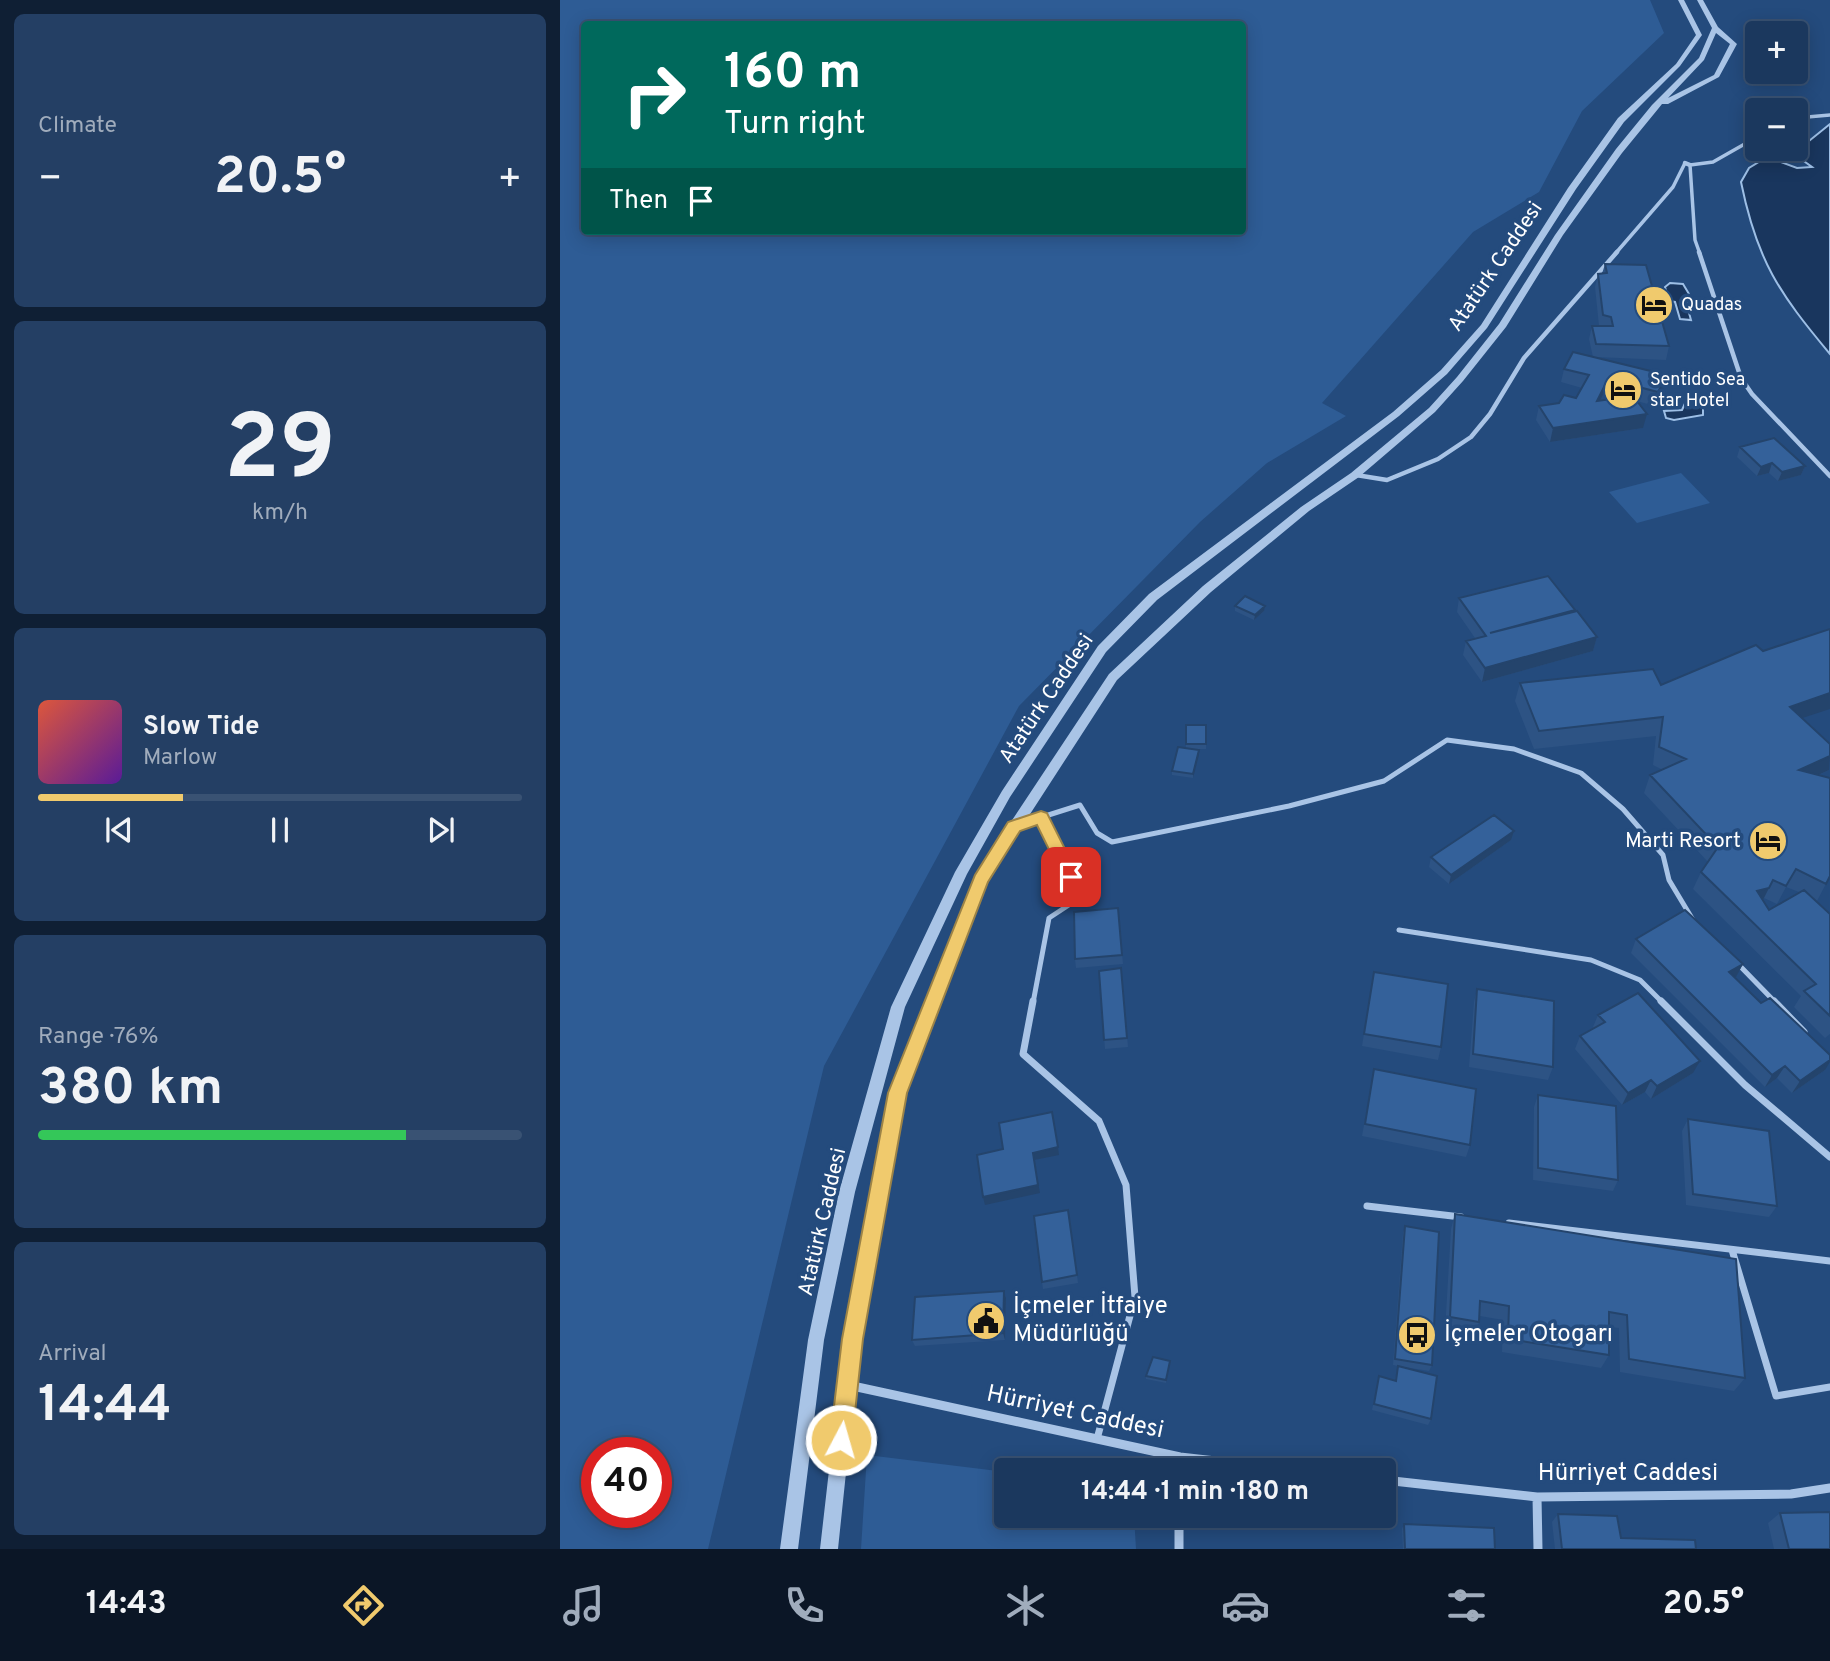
<!DOCTYPE html>
<meta charset="utf-8">
<style>
:root{--surface:#1b385e;--page:#243f64;--text:#f1f3f6;--muted:#a0acbc;--line:#395273;--accent:#f0ca6d}
body{margin:0;font-family:Overpass,sans-serif;background:var(--page);color:var(--text);height:100vh;display:flex;flex-direction:column;font-size:26px;white-space:nowrap}
*{box-sizing:border-box;margin:0}
p{font-size:23px;color:var(--muted)}
.icon{flex:none;width:38px;height:38px;fill:none;stroke:currentColor;stroke-width:2;stroke-linecap:round;stroke-linejoin:round}
.map{position:relative;flex:1;overflow:hidden}
.side{display:flex;flex-direction:column;gap:14px;padding:14px;background:#0f1f34;width:560px}
.side>*{flex:none}
.banner{position:absolute;left:21px;top:21px;width:665px;height:214px;border-radius:7px;box-shadow:0 4px 18px #0003,0 0 0 2px var(--line);background:#00695c;color:#fff;overflow:hidden}
.tools{position:absolute;left:1185px;top:21px;display:grid;gap:14px}
.tools a{display:grid;place-items:center;width:63px;height:63px;border-radius:7px;background:var(--surface);box-shadow:0 4px 18px #0003,0 0 0 2px var(--line);font-size:35px}
.speed{position:absolute;left:21px;top:1437px;display:flex;gap:14px;font-size:35px;font-weight:700;text-align:center}
.speed>*{display:grid;place-content:center;width:91px;height:91px;border-radius:50%;background:var(--surface);box-shadow:0 4px 18px #0003,0 0 0 2px var(--line);line-height:1}
.speed .limit{border:10px solid #d22;background:#fff;color:#111}
.pin{position:absolute;display:grid;place-items:center;width:60px;height:60px;color:#fff;margin:-30px;border-radius:14px;box-shadow:0 4px 10px #0006}
.me{position:absolute;width:77px;margin:-38px;rotate:6deg;stroke-linejoin:round;filter:drop-shadow(0 0 5px #0008)}
.turn{display:flex;align-items:center;gap:24px;height:147px;padding:0 28px;font-size:32px}
.turn .icon{width:91px;height:91px;stroke-width:2.5}
.turn b{display:block;font-size:49px;line-height:60px}
.then{display:flex;align-items:center;height:66px;padding:0 28px;background:#0003;gap:14px;font-size:26px}
.big{font-size:52px;font-weight:700;line-height:1.1}
.side .card{flex:1;display:flex;flex-direction:column;justify-content:center;gap:10px;min-width:0;padding:0 24px;border-radius:10px;background:var(--page)}
.side .dial{align-items:center;gap:0}
.dial b{font-size:91px;line-height:1}
.song{display:flex;align-items:center;gap:21px}
.cover{width:84px;height:84px;border-radius:10px;background:linear-gradient(135deg,hsl(10 70% 55%),hsl(270 70% 35%))}
.played{height:7px;border-radius:4px;background:linear-gradient(90deg,var(--accent) 30%,var(--line) 30%)}
.keys{display:flex;justify-content:space-around;direction:ltr}
.heat{display:flex;justify-content:space-between;align-items:center;font-size:38px;direction:ltr}
.charge{height:10px;border-radius:5px;background:linear-gradient(90deg,#34c759 76%,var(--line) 0)}
.trip{position:absolute;left:434px;top:1458px;width:402px;height:70px;border-radius:7px;background:var(--surface);box-shadow:0 4px 18px #0003,0 0 0 2px var(--line);font-weight:700;line-height:70px;text-align:center}
.menu{display:flex;height:112px;justify-content:space-around;align-items:center;background:#0b1626;color:var(--muted)}
.menu .icon{width:49px;height:49px}
.menu .on{color:var(--accent)}
.menu b{font-size:32px;color:var(--text)}
main{display:flex;flex:1;min-height:0}
.map>svg:first-child{display:block}
.green{fill:#2e5c95;fill-rule:evenodd}
.water{fill:#19365e;stroke:#9dbfe6;stroke-width:2}
.lines{fill:none;stroke-linecap:round;stroke-linejoin:round}
.service-far3{stroke:#a9c4e6;stroke-width:3.5}
.service-far2{stroke:#a9c4e6;stroke-width:4.5}
.service-far1{stroke:#a9c4e6;stroke-width:5}
.service{stroke:#a9c4e6;stroke-width:7}
.pedestrian-far1{stroke:#a9c4e6;stroke-width:3.5}
.pedestrian{stroke:#a9c4e6;stroke-width:4.5}
.minor-far1{stroke:#a9c4e6;stroke-width:4.5}
.minor{stroke:#a9c4e6;stroke-width:9}
.tertiary{fill:#a9c4e6;fill-rule:evenodd}
.wall{fill:#2d5384;fill-rule:evenodd}
.shaded-wall{fill:#24446c}
.building{fill:#34619a;stroke:#24446c;stroke-width:2}
.route{fill:#f0ca6d;stroke:#9c8347;stroke-width:2}
.labels{text-anchor:middle;dominant-baseline:central;stroke-width:7;stroke-linejoin:round;paint-order:stroke}
.far-poi-label{font-size:18px;fill:#fff;stroke:#244b7d;text-anchor:start}
.street-label{font-size:21px;fill:#fff;stroke:#244b7d}
.poi-label{font-size:21px;fill:#fff;stroke:#244b7d;text-anchor:end}
.near-poi-label{font-size:24px;fill:#fff;stroke:#244b7d;text-anchor:start}
.near-street-label{font-size:24px;fill:#fff;stroke:#244b7d}
</style>
<main>
<section class="side">
<div class="card"><p>Climate</p>
<div class="heat"><a>−</a><b class="big">20.5°</b><a>+</a></div>
</div>
<div class="card dial"><b>29</b><p>km/h</p></div>
<div class="card">
<div class="song"><i class="cover"></i><div><b>Slow Tide</b><p>Marlow</p></div></div>
<div class="played"></div>
<div class="keys"><svg class="icon" aria-label="previous" viewBox="0 0 24 24"><path d="M18 5L8 12l10 7zM5 5v14"/></svg><svg class="icon" aria-label="pause" viewBox="0 0 24 24"><path d="M8 5v14M16 5v14"/></svg><svg class="icon" aria-label="next" viewBox="0 0 24 24"><path d="M6 5l10 7-10 7zM19 5v14"/></svg></div>
</div>
<div class="card"><p>Range · 76%</p><b class="big">380 km</b><div class="charge"></div></div>
<div class="card"><p>Arrival</p><b class="big">14:44</b></div>
</section>
<div class="map">
<svg width="1270" height="1549" viewBox="0 0 1270 1549">
<rect width="100%" height="100%" fill="#244b7d"/>
<!-- green -->
<path class="green" d="M0,0h1090l14,33 -82,78 -43,81 -66,40 -151,171 24,13 -79,47 -67,59 -181,184 -195,360 -116,483h-148zM24,24h658v207h-658zM37,1452h59v60h-59z
M1121,473l29,30 -73,20 -28,-31z
M307,1455l139,17v44h128l2,33h-275z"/>
<!-- water -->
<path class="water" d="M1270,124v230c-51,-61 -73,-93 -89,-172l8,-14 18,-11 30,11 15,-1 -11,-8 3,-14z
M1110,283l13,1 9,15 -6,3 5,18 -11,-1 -5,-17 -6,-1 -4,-14z
M1137,396l6,5v14l-29,5 -8,-2 -2,-7 18,-1 6,-13z"/>
<g class="lines">
<!-- service-far3 -->
<path class="service-far3" d="M1055,254l58,-67 12,-24"/>
<!-- service-far2 -->
<path class="service-far2" d="M796,475l31,5 51,-21 33,-22 19,-23 34,-56 93,-106"/>
<!-- service-far1 -->
<path class="service-far1" d="M460,824l60,-19 17,28 15,9 177,-36 95,-25 63,-41 67,9 67,24 42,36 40,46 6,25 24,40
M839,930l192,30 49,20 23,23
M1178,964l38,39
M473,1003l16,-85 32,-21 -40,-80"/>
<!-- service -->
<path class="service" d="M473,1001l-10,53 76,67 27,64 9,112 -38,142
M1101,1001l84,84 85,72
M1214,1001l30,31
M807,1206l94,11
M949,1223l321,38
M1172,1250l44,146 54,-9"/>
<!-- pedestrian-far1 -->
<path class="pedestrian-far1" d="M1236,118l34,-3
M1140,254l-5,-14 -5,-75 23,-3 44,-25"/>
<!-- pedestrian -->
<path class="pedestrian" d="M1139,252l42,126 11,16 78,82"/>
<!-- minor-far1 -->
<path class="minor-far1" d="M1125,163l5,2"/>
<!-- minor -->
<path class="minor" d="M288,1385l332,72 117,13
M620,1457v13
M824,1480l153,17 254,-3 39,-6
M977,1497l1,52
M619,1516v33"/>
<!-- tertiary -->
<path class="tertiary" d="M1118,0h6l18,35 -22,31 -56,56 -48,67 -89,139 -40,46 -48,42 -242,184 -51,52 -96,145 -43,77 -62,133 -50,185 -31,148 -26,209h-18l28,-209 31,-148 52,-185 64,-135 47,-81 96,-145 51,-52 244,-182 48,-42 40,-45 87,-137 50,-70 58,-54 20,-29z
M1137,0h6l15,27 19,17 -18,33 -51,27h-6l-4,5 -36,44 -59,82 -57,92 -43,54 -28,31 -76,65 -50,34 -98,81 -94,88 -131,202 -81,211 -45,246 -22,210h-18l24,-210 47,-246 84,-217 134,-202 94,-88 98,-79 50,-34 78,-65 28,-31 42,-53 56,-89 61,-86 36,-44 47,-47 13,-30zM1156,33l14,11 -16,31 -46,23 36,-38z"/>
</g>
<!-- wall -->
<path class="wall" d="M1045,264l64,82 -3,14 -70,-3 67,32 -8,17 -18,-5 6,27 -93,14 -14,-22 3,-14 20,-3 17,-5 6,-10 -21,-6 3,-13 29,-12 -4,-18 3,-13h7l-4,-39 3,-13h4zM1044,393l18,4 -22,4z
M1180,447l65,19 -4,9 -23,6 -9,-8 -12,3 -20,-19z
M899,598l116,12 -1,2 23,25 -4,14 -111,31 -19,-27 3,-14 9,-3 -18,-26z
M675,606l29,5 -10,9 -19,-9z
M960,683l141,2 141,33 27,52 -10,5 11,101 -13,25 13,13v120l-5,4 -31,-31 7,-11 -108,-107 8,-17 7,-10 -64,-69 6,-18 13,-5 -10,-5 3,-29 -122,13 -19,-48zM1226,887l13,5 -30,18 -6,-10 1,-2 13,6z
M626,725h20v24h-20l13,1v5l-6,23 -21,-3v-4l14,-22z
M951,840l-62,44 -20,-17 2,-10z
M558,908l5,56 -47,4 -1,-9z
M1076,939l107,25 -8,14 90,92 -33,23 -15,-15 -12,9 -134,-134z
M561,968l7,79 -23,2 -6,-78z
M814,972l67,75 -3,13 -76,-14z
M917,989l76,78 -5,13 -79,-13 5,-65z
M1038,1015l95,58 -42,26 -6,-7 -23,13 -47,-56 5,-13 14,-8 -1,-1z
M814,1069l96,76 -4,12 -104,-21z
M978,1095l80,85 -5,11 -80,-11 1,-73z
M1128,1119l89,87 -8,11 -83,-12 -4,-74z
M508,1210l10,73 -35,6 -1,-7z
M895,1214l290,164 -11,13 -114,-19 -1,-44 -10,-1v28l-8,13 -99,-16 1,-32 -23,-4 -1,6 -5,13 -29,-4 6,-102z
M845,1226l27,139 -3,6 -31,-5 33,53 -3,6 -56,-15 7,-34 16,4 3,-14 -5,-1 10,-132z
M444,1291l2,7 -1,42 -90,6 -3,-6z
M610,1361l-4,22 -20,-4v-3z
M1220,1513l50,36h-56l-6,-26z
M998,1514l63,24 75,11h-141l-3,-27z
M844,1524l91,25h-92l-1,-20z"/>
<!-- shaded-wall -->
<path class="shaded-wall" d="M1107,375l-4,14 -8,17 3,-14z
M1048,379l-4,14 -11,22 4,-14z
M1087,414l-4,14 -93,14 3,-14z
M1212,463l-3,10 -12,3 4,-9z
M1245,466l-4,9 -23,6 4,-9z
M705,606l-1,5 -10,9 1,-5z
M1015,610l-4,14 -81,9z
M1037,637l-4,14 -111,31 3,-14z
M1270,693v16l-49,16 9,-18z
M639,750v5l-6,23v-4z
M1270,756l-1,14 -39,18 9,-18z
M954,831l-3,9 -62,44 2,-9z
M1213,880l-9,18 -4,7 -3,-14z
M1183,964l-7,13 -13,8 6,-13z
M1270,1060v2l-5,8 -33,23 8,-12z
M1140,1061l-7,12 -42,26 6,-13z
M1225,1066l-8,12 -12,9 7,-12z
M1091,1080l-6,12 -23,13 6,-12z
M498,1147l1,8 -25,5 6,33 -55,12 -2,-8 50,-44z
M444,1291l2,7 -1,42 -2,-7z"/>
<!-- building -->
<path class="building" d="M1045,264l41,1 23,81 -73,-2 -4,-18h21l-2,-9 -8,-2 -5,-41 9,-1z
M1013,352l94,23 -9,17 -50,-13 -11,22 36,-5 14,18 -94,14 -14,-22 20,-3 5,-8 12,3 13,-23 -25,-6z
M1214,438l31,28 -23,6 -10,-9 -11,4 -21,-20z
M988,576l27,34 -85,23 87,-22 20,26 -112,31 -19,-27 20,-5 -27,-38z
M685,596l20,10 -10,9 -20,-9z
M1270,629v64l-40,14 40,37v12l-31,14 31,8v98l-4,8 -30,-15 -10,17 -13,-6 -4,8 -12,3 12,19 35,-20 26,24v102l-26,-25 12,-7 -115,-112 17,-25 -68,-72 36,-16 -27,-12 4,-30 -124,14 -19,-48 133,-14 8,16 95,-40 7,6z
M626,725h20v19h-20z
M618,747l21,3 -6,24 -21,-3z
M934,815l20,16 -63,44 -20,-18z
M558,908l4,47 -47,4 -1,-47z
M1125,910l58,54 -14,8 32,31 9,-5 60,57v5l-30,21 -15,-15 -13,9 -136,-136z
M561,968l6,70 -23,2 -5,-69z
M814,972l74,12 -7,63 -77,-13z
M917,989l77,12 -1,66 -80,-13z
M1078,993l62,68 -43,25 -6,-6 -23,13 -48,-57 25,-14 -7,-7z
M814,1069l102,20 -6,56 -105,-21z
M978,1095l78,11 2,74 -80,-12z
M492,1112l6,35 -25,6 5,32 -55,12 -6,-42 26,-6 -4,-26z
M1128,1119l81,12 8,75 -84,-12z
M508,1210l9,65 -35,7 -8,-66z
M895,1214l281,45 9,119 -116,-19 -2,-44 -18,-3v43l-101,-16 1,-33 -29,-5 -1,21 -29,-5z
M845,1226l34,6 -7,133 -37,-6z
M444,1291l-1,42 -91,7 3,-43z
M593,1357l17,4 -4,19 -20,-4z
M838,1366l39,10 -6,43 -57,-15 5,-28 17,5z
M1270,1512v37h-41l-9,-36z
M998,1514l59,2 4,22 74,2 1,9h-134z
M844,1524l90,4 1,21h-90z"/>
<!-- route -->
<path class="route" d="M481,811l6,2 32,64 -8,7 -6,-2 -28,-57 -17,6 -32,51 -81,211 -44,246 -11,101 -3,8 -8,3 -8,-3 -3,-8 12,-101 46,-246 87,-218 33,-53z"/>
<!-- icons -->
<defs>
<symbol id="hotel-disc" viewBox="-11 -11 22 22"><circle r="9.5" fill="#f0ca6d" stroke="#244b7d"/><path d="M-6-4.5h1.5V1H6V5H4.5V3h-9V5H-6ZM-4 0a1.8 1.8 0 1 1 3.6 0ZM.5 0V-2.5h3Q6-2.5 6 0Z" fill="#111"/></symbol>
<symbol id="civic-disc" viewBox="-11 -11 22 22"><circle r="9.5" fill="#f0ca6d" stroke="#244b7d"/><path d="M-.6-6.5H3V-4.5H.6V-3L4-1V1h2V6H-6V1h2V-1L-.6-3ZM-1.2 2.5V6h2.4V2.5Z" fill="#111"/></symbol>
<symbol id="bus-disc" viewBox="-11 -11 22 22"><circle r="9.5" fill="#f0ca6d" stroke="#244b7d"/><path d="M-5-6H5V4H4V6H2V4H-2V6H-4V4H-5ZM-3.5-4V0h7V-4ZM-3.5 1.2v1.5H-2V1.2ZM2 1.2v1.5H3.5V1.2Z" fill="#111"/></symbol>
</defs>
<g fill-rule="evenodd">
<use href="#hotel-disc" x="1072" y="283" width="44" height="44"/>
<use href="#hotel-disc" x="1041" y="368" width="44" height="44"/>
<use href="#hotel-disc" x="1186" y="819" width="44" height="44"/>
<use href="#civic-disc" x="404" y="1299" width="44" height="44"/>
<use href="#bus-disc" x="835" y="1313" width="44" height="44"/>
</g>
<g class="labels">
<!-- far-poi labels -->
<g class="far-poi-label">
<text x="1121" y="305">Quadas</text>
<text x="1090" y="380">Sentido Sea<tspan x="1090" dy="21">star Hotel</tspan></text>
</g>
<!-- street labels -->
<g class="street-label">
<text transform="translate(936 267) rotate(-56)">Atatürk Caddesi</text>
<text transform="translate(487 699) rotate(-56)">Atatürk Caddesi</text>
<text transform="translate(263 1222) rotate(-77)">Atatürk Caddesi</text>
</g>
<!-- poi labels -->
<g class="poi-label">
<text x="1181" y="841">Marti Resort</text>
</g>
<!-- near-poi labels -->
<g class="near-poi-label">
<text x="453" y="1307">İçmeler İtfaiye<tspan x="453" dy="28">Müdürlüğü</tspan></text>
<text x="884" y="1335">İçmeler Otogarı</text>
</g>
<!-- near-street labels -->
<g class="near-street-label">
<text transform="translate(515 1413) rotate(12)">Hürriyet Caddesi</text>
<text x="1068" y="1474">Hürriyet Caddesi</text>
</g>
</g>
</svg>
<div class="tools">
<a>+</a>
<a>−</a>
</div>
<div class="speed"><div class="limit">40</div></div>
<div class="pin" style="left:511px;top:877px;background:#d93025"><svg class="icon" aria-label="arrive" viewBox="0 0 24 24"><path d="M6 21V4h12l-3 4 3 4H6"/></svg></div>
<svg class="me" style="left:281px;top:1440px" viewBox="-20 -20 40 40"><circle r="17" fill="#f0ca6d" stroke="#fff" stroke-width="3"/><path d="M0-11L8 9 0 5-8 9z" fill="#fff"/></svg>
<div class="trip">14:44 · 1 min · 180 m</div>
<div class="banner">
<div class="turn"><svg class="icon" aria-label="right" viewBox="0 0 24 24"><path d="M7 20v-9h11M14 6l5 5-5 5"/></svg><div><b>160 m</b>Turn right</div></div>
<div class="then">Then<svg class="icon" aria-label="arrive" viewBox="0 0 24 24"><path d="M6 21V4h12l-3 4 3 4H6"/></svg></div>
</div>
</div>
</main>
<nav class="menu">
<b>14:43</b>
<svg class="icon on" aria-label="directions" viewBox="0 0 24 24"><path d="M12 3l9 9-9 9-9-9zM9 14v-3h6M13 9l2 2-2 2"/></svg>
<svg class="icon" aria-label="music" viewBox="0 0 24 24"><path d="M9 18V5l10-2v13"/><circle cx="6" cy="18" r="3"/><circle cx="16" cy="16" r="3"/></svg>
<svg class="icon" aria-label="phone" viewBox="0 0 24 24"><path d="M5 4h4l2 5-3 2q2 4 5 5l2-3 5 2v4C11 20 4 13 5 4z"/></svg>
<svg class="icon" aria-label="climate" viewBox="0 0 24 24"><path d="M12 3v18M4 7l16 10M4 17L20 7"/></svg>
<svg class="icon" aria-label="car" viewBox="0 0 24 24"><path d="M5 17H2v-5l4-1 3-4h7l3 4 3 1v5h-3M9 17h6M6 11h13"/><circle cx="7" cy="17" r="2"/><circle cx="17" cy="17" r="2"/></svg>
<svg class="icon" aria-label="filters" viewBox="0 0 24 24"><path d="M4 7h16M4 17h16"/><circle cx="9" cy="7" r="2"/><circle cx="15" cy="17" r="2"/></svg>
<b>20.5°</b>
</nav>
